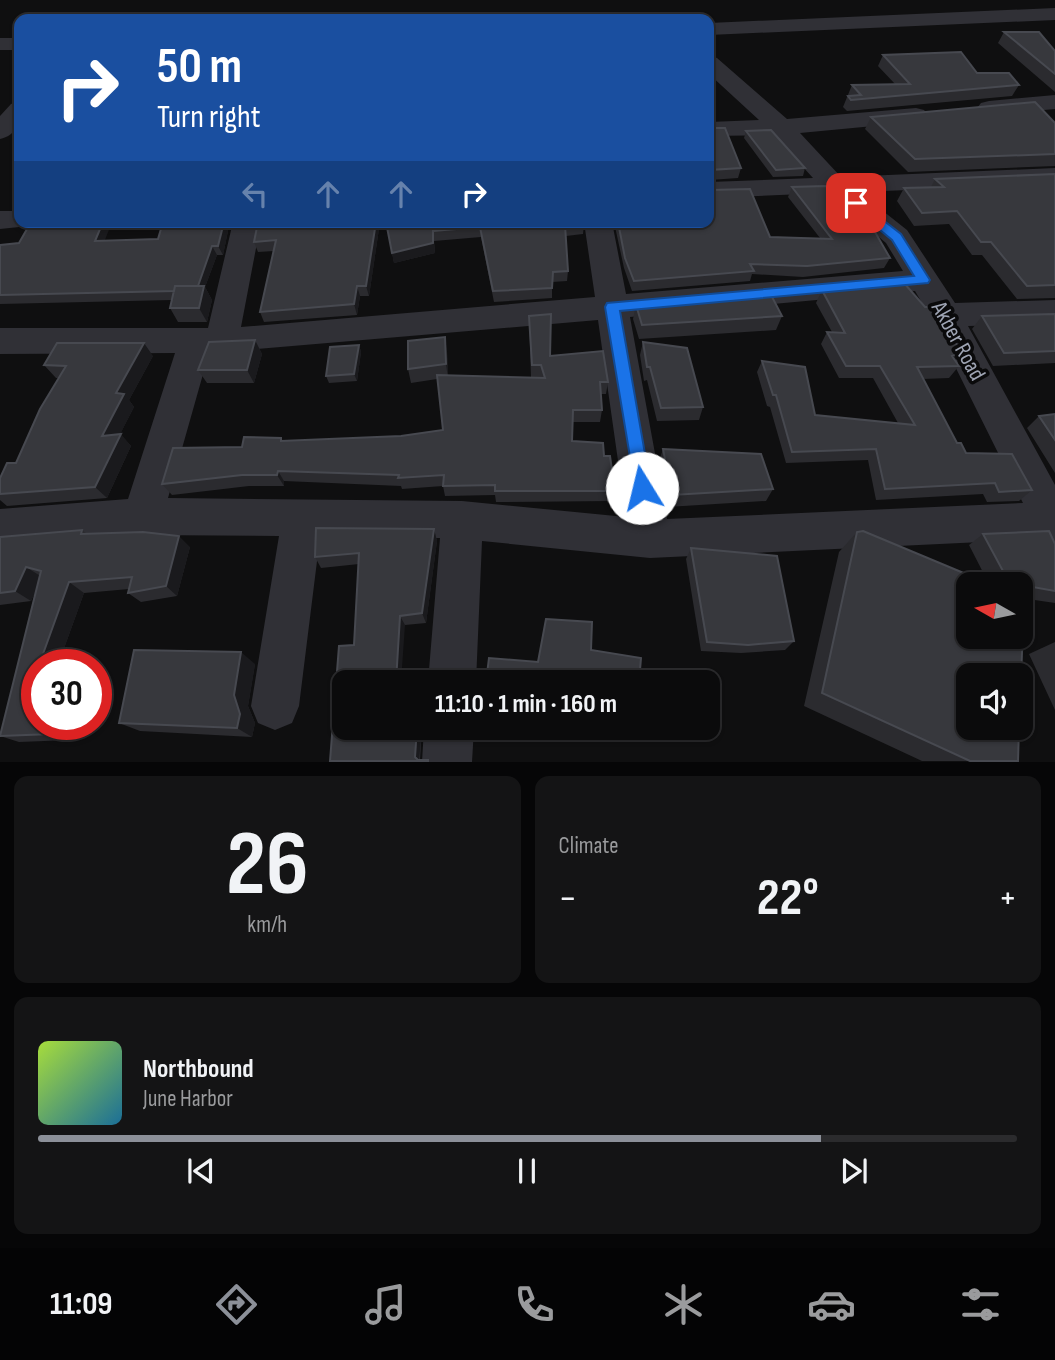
<!DOCTYPE html>
<meta charset="utf-8">
<style>
:root{--surface:#0b0b0c;--page:#141415;--text:#f1f3f6;--muted:#9a9b9d;--line:#2b2b2d;--accent:#8c9099}
body{margin:0;font-family:"Sofia Sans Condensed",sans-serif;background:var(--page);color:var(--text);height:100vh;display:flex;flex-direction:column;font-size:26px;white-space:nowrap}
*{box-sizing:border-box;margin:0}
p{font-size:23px;color:var(--muted)}
.icon{flex:none;width:38px;height:38px;fill:none;stroke:currentColor;stroke-width:2;stroke-linecap:round;stroke-linejoin:round}
.map{position:relative;height:762px;overflow:hidden}
.details{display:flex;flex-direction:column;gap:14px;padding:14px;background:#060607;flex:1}
.details>*{flex:none}
.banner{position:absolute;left:14px;top:14px;width:700px;height:214px;border-radius:14px;box-shadow:0 2px 5px #0004,0 0 0 2px var(--line);background:#1a4fa0;color:#fff;overflow:hidden}
.needle{width:46px;rotate:279deg}
.tools{position:absolute;left:956px;top:572px;display:grid;gap:14px}
.tools a{display:grid;place-items:center;width:77px;height:77px;border-radius:14px;background:var(--surface);box-shadow:0 2px 5px #0004,0 0 0 2px var(--line);font-size:35px}
.speed{position:absolute;left:21px;top:649px;display:flex;gap:14px;font-size:35px;font-weight:700;text-align:center}
.speed>*{display:grid;place-content:center;width:91px;height:91px;border-radius:50%;background:var(--surface);box-shadow:0 2px 5px #0004,0 0 0 2px var(--line);line-height:1}
.speed .limit{border:10px solid #d22;background:#fff;color:#111}
.pin{position:absolute;display:grid;place-items:center;width:60px;height:60px;color:#fff;margin:-30px;border-radius:14px;box-shadow:0 4px 10px #0006}
.me{position:absolute;width:77px;margin:-38px;rotate:351deg;stroke-linejoin:round;filter:drop-shadow(0 0 5px #0008)}
.turn{display:flex;align-items:center;gap:24px;height:147px;padding:0 28px;font-size:32px}
.turn .icon{width:91px;height:91px;stroke-width:2.5}
.turn b{display:block;font-size:49px;line-height:60px}
.lanes{display:flex;align-items:center;height:66px;padding:0 28px;background:#0003;justify-content:center;gap:35px;direction:ltr}
.lanes .off{opacity:.35}
.big{font-size:52px;font-weight:700;line-height:1.1}
.details .tile{flex:1;display:flex;flex-direction:column;justify-content:center;gap:10px;min-width:0;padding:0 24px;border-radius:14px;background:var(--page)}
.details .dial{align-items:center;gap:0}
.dial b{font-size:91px;line-height:1}
.song{display:flex;align-items:center;gap:21px}
.cover{width:84px;height:84px;border-radius:10px;background:linear-gradient(135deg,hsl(80 70% 55%),hsl(200 70% 35%))}
.played{height:7px;border-radius:4px;background:linear-gradient(90deg,var(--accent) 80%,var(--line) 80%)}
.keys{display:flex;justify-content:space-around;direction:ltr}
.heat{display:flex;justify-content:space-between;align-items:center;font-size:38px;direction:ltr}
.details .tiles{flex:1;display:grid;gap:14px;grid-template-columns:1fr 1fr}
.tile:last-child{grid-column:span 2}
.trip{position:absolute;left:332px;top:670px;width:388px;height:70px;border-radius:14px;background:var(--surface);box-shadow:0 2px 5px #0004,0 0 0 2px var(--line);font-weight:700;line-height:70px;text-align:center}
.tab-bar{display:flex;height:112px;justify-content:space-around;align-items:center;background:#040405;color:var(--muted)}
.tab-bar .icon{width:49px;height:49px}
.tab-bar .selected{color:var(--accent)}
.tab-bar b{font-size:32px;color:var(--text)}
.map>svg:first-child{display:block}
.lines{fill:none;stroke-linecap:round;stroke-linejoin:round}
.street{fill:#303036;fill-rule:evenodd}
.wall{fill:#2b2b2f;fill-rule:evenodd}
.shaded-wall{fill:#1a1a1d}
.building{fill:#37383d;stroke:#474950;stroke-width:2}
.route{fill:#1a73e8;stroke:#114b97;stroke-width:2}
.labels{text-anchor:middle;dominant-baseline:central;stroke-width:7;stroke-linejoin:round;paint-order:stroke}
.street-label{font-size:23px;fill:#9ea4b3;stroke:#0a0a0b}
</style>
<div class="map">
<svg width="1055" height="762" viewBox="0 0 1055 762">
<rect width="100%" height="100%" fill="#0f0f10"/>
<g class="lines">
<!-- street -->
<path class="street" d="M1055,8v12l-346,15v-12z
M0,38h19v12h-19z
M709,56l8,2 70,61 129,-11 8,2 4,5 -4,5 -8,2 -116,11 41,44 214,-9v16l-196,8 48,38 48,73 100,-3v24l-87,2 87,159v59l-12,-5 -393,19 -168,-17 -6,141h-48l12,-144 -120,-1 -21,169 -7,17 -17,7 -17,-7 -7,-17 28,-170 -136,-1 -143,12v-38l128,-10 47,-146 -175,1v-26h208l25,-106h28l-20,105 354,-30 -11,-75h28l14,72 277,-23 -17,-28 -59,-50 -118,5v-16l104,-4 -39,-43 -65,1v-14l50,-2 -50,-46zM915,291l16,27 92,185 -356,16 -37,-202zM598,320l28,197 -164,-16 -294,-3 41,-145z
M1055,95v14l-66,6 -8,-2 -4,-5 4,-5 8,-2z
M19,102c1,17 0,33 -19,37v-23l11,-12z
M0,211h19v11h13l-3,4 -29,3z
M424,728h50l-2,34h-50z"/>
</g>
<!-- wall -->
<path class="wall" d="M1004,32l51,19v41l-57,-49z
M883,55l94,18 42,12 -7,11 -165,15 -4,-4 9,-22 43,-1 -17,-18z
M871,117l184,6v43l-147,6 -43,-43z
M709,126l32,42 -3,10 -28,2v10l60,47 50,1 -32,-41 4,-10 98,71 -6,10 -81,9 -51,-3 -2,7 -118,10 -8,-23 -10,-46h95z
M746,131l59,37 -2,8 -30,1 -29,-39z
M1055,174v124l-38,1 -35,-44h-10l-23,-31 -35,2 -17,-25 7,-13 27,-1 4,-8z
M224,222l4,9 -5,24h-6l-12,32 7,13 -5,22h-29l-8,-14 2,-8 -172,4v-59l158,-6z
M258,222h122l-11,74h-9l-3,19 -93,7 -4,-10 14,-61 -16,1 -4,-10z
M386,222l198,2 -1,10 -17,2 2,35 -1,10 -15,1v16l-58,4 -13,-65 -47,4 1,12 -41,10z
M822,290l139,63 -6,8 4,5 -10,12 -26,1 34,64 9,10 66,37 -13,11 -32,1 -4,-8 -107,6 -8,-40 -82,3 -16,-56 -3,-1 -10,-34 5,-11 53,54 83,8 -25,-45h-34l-18,-34 6,-12h5l-16,-29z
M636,305l146,11 -6,14 -137,9 -6,-20z
M1055,314v49l-62,3 -21,-37 10,-13z
M529,316l21,40 58,26 -2,12h-5l1,16 -2,12h-27l-1,19 32,15 11,35 -3,10 -112,1h-4l-1,-7 -50,1 -2,-10 -41,3 -1,-3 -117,-5v5h-35l-77,9 -10,-11 80,-37 40,-6 119,-5 42,-6 -6,-51 -26,4 -3,-14 39,-18 1,24 93,3v-1h-10z
M255,340l7,14 -8,29h-47l-9,-13z
M643,342l60,65 -4,13 -42,1 -10,-41 -3,1 -4,-26z
M359,345l2,7 -4,29 -28,2 -3,-7z
M153,356l-24,44 5,7 -14,27 11,12 -24,52 -100,8 -7,-6v-22l16,-15 43,-85h-3l-12,-13z
M1055,414v59l-28,-45 12,-12z
M663,449l110,40 -7,12 -99,6 -8,-46z
M434,529l3,12 -11,82 -21,2 -60,103h77l-2,32 -90,1 24,-116 5,-81 -38,4 -6,-11z
M82,530l4,3 104,14 -13,49 -36,6 -13,-9 1,-4 -45,4 -26,72h-21v59h37l-4,16 -51,2 -19,-6 36,-146 -5,11 -31,4v-68z
M857,532l132,52 -20,-39 14,-11 72,10v59l-34,-5 -3,163h-96l-118,-55 35,-154zM968,584h52v53z
M691,548l103,93 -9,9 -44,3 -40,-2 -15,-92z
M1055,642v68l-26,-56z
M255,664l-7,42 7,17 -3,14 -112,-6 -21,-8z
M524,728h112l-5,10 -43,-8 -2,6z"/>
<!-- shaded-wall -->
<path class="shaded-wall" d="M103,222h9l-11,28 -6,-9z
M224,222l4,9 -5,24 -5,-9z
M376,222h4l-11,74 -3,-10z
M433,231l2,22 -41,10 -2,-10z
M212,246l5,9 -12,32 7,13 -5,22 -8,-14 -3,-18z
M357,286l3,10 -3,19 -3,-11z
M445,337l2,14 1,27 -2,-14z
M255,340l7,14 -8,29 -7,-13z
M144,343l9,13 -24,44 5,7 -21,41 -11,-12 14,-43z
M359,345l2,7 -4,29 -3,-7z
M961,353l-9,12v-9z
M121,434l10,12 -24,52 -12,-11z
M278,471l6,10v5l-7,-11z
M434,529l3,12 -11,82 -4,-10z
M179,536l11,11 -13,49 -11,-10z
M26,567l16,10 -11,24 -16,-10z
M69,582l15,11 -26,72h-19z
M400,616l5,9 -4,57h-5z
M241,652l14,12 -7,42 7,17 -3,14 -15,-9 -3,-33z
M37,670v19l-6,-3z
M55,724h19l-4,16 -18,-6z
M417,728h5l-3,33 -4,-4z"/>
<!-- building -->
<path class="building" d="M1004,32h35l16,19v23z
M961,52l16,21h32l10,12 -168,15 -3,-4 13,-1 -9,-10 58,-1 -27,-29z
M1035,102l20,21v31l-140,5 -44,-42z
M709,126l2,2h14l16,40 -31,2v20l40,-1 20,48 62,2 -40,-52 33,-1 10,3 29,24 26,45 -83,8 -57,-2 4,7 -120,10 -9,-23 -7,-36h91z
M771,130l34,38 -29,2 -30,-39z
M1055,174v111l-28,1 -36,-44h-10l-24,-31 -35,2 -18,-25 40,-1 -9,-8z
M31,222h72l-8,19 63,-2 5,-17h61l-6,24h-6l-14,40h-23l-1,5 -174,4v-50l19,-2z
M258,222h118l-10,64h-9l-3,18 -94,8 16,-72 -22,2z
M386,222h198v2l-19,1 3,46 -15,1 -1,16 -59,3 -13,-64 -47,4v12l-41,10z
M904,283l21,24h9l8,10 19,36 -9,3 7,10 -42,1 40,76h4l5,10 46,1 20,36 -33,2 -4,-9 -110,6 -9,-40 -84,3 -16,-57h-3l-11,-34 43,6 10,48 100,10 -35,-59h-34l-19,-34 18,1 -23,-43z
M175,286h29l-5,22h-29z
M770,293l12,23 -140,9 -6,-20z
M551,314l-1,42 53,-5 5,31h-8l2,28h-29l-1,31 31,2 1,13h6l5,35h-120v-6l-52,1 1,-11 -46,3 1,-3 -121,-4 -1,4h-35l-80,9 11,-36 69,-1 2,-10 37,1v3l120,-5 42,-6 -6,-55 108,3 -4,-13h-9l-3,-49z
M1055,314v37l-51,2 -22,-37z
M445,337l1,27 -38,5v-28z
M255,340l-8,30h-49l11,-28z
M643,342l44,6 16,59 -42,1 -11,-41h-3z
M57,343h87l-28,50 8,1 -22,42 19,-2 -26,53 -95,7v-16l7,-15h9l24,-54 26,-43 -22,-1z
M359,345l-5,29 -28,2 4,-29z
M1055,414v26l-16,-24z
M663,449l98,5 12,35 -101,6z
M316,528l118,1 -12,84 -22,3 -4,66h-51v46h72l-2,29 3,3h10v1h-98l9,-115 15,-1 5,-92 -44,4z
M82,530l-1,4 62,-2 36,4 -13,50 -38,7 4,-16 -63,5 -30,83h-2v5l-6,16h6v38h18l-3,10 -52,2 41,-165 -15,-4 -11,24 -15,2v-56z
M863,531l127,53h-22v53h52v-40l4,2 -4,107v-30h-52v52h51l-1,33h-48l-148,-68 35,-161z
M1049,531l6,13v47l-39,-7 -3,-6 -1,6h-2l-27,-50z
M691,548l86,8 17,85 -46,4 -41,-3z
M546,619l46,3 -1,28 50,8 -2,24h-153l3,-24 49,4z
M134,650l107,2 -7,43 6,19 -3,14 -118,-5z"/>
<!-- route -->
<path class="route" d="M856,199l45,35 29,46 -2,3 -308,28 31,177 -3,5 -6,3 -6,-3 -31,-186 2,-4 307,-27 -22,-36 -41,-34v-6z"/>
<g class="labels">
<!-- street labels -->
<g class="street-label">
<text transform="translate(958 341) rotate(61)">Akber Road</text>
</g>
</g>
</svg>
<div class="tools">
<a><svg class="needle" viewBox="-14 -14 28 28"><path d="M0-13l5 13h-10z" fill="#e53935"/><path d="M0 13l5-13h-10z" fill="#9a9b9d"/></svg></a>
<a><svg class="icon" aria-label="sound" viewBox="0 0 24 24"><path d="M4 9h4l5-4v14l-5-4H4zM17 9q2 3 0 6"/></svg></a>
</div>
<div class="speed"><div class="limit">30</div></div>
<div class="pin" style="left:856px;top:203px;background:#d93025"><svg class="icon" aria-label="arrive" viewBox="0 0 24 24"><path d="M6 21V4h12l-3 4 3 4H6"/></svg></div>
<svg class="me" style="left:642px;top:488px" viewBox="-20 -20 40 40"><circle r="19" fill="#fff"/><path d="M0-13L10 11 0 6-10 11z" fill="#1a73e8"/></svg>
<div class="trip">11:10 · 1 min · 160 m</div>
<div class="banner">
<div class="turn"><svg class="icon" aria-label="right" viewBox="0 0 24 24"><path d="M7 20v-9h11M14 6l5 5-5 5"/></svg><div><b>50 m</b>Turn right</div></div>
<div class="lanes"><svg class="icon off" aria-label="left" viewBox="0 0 24 24"><path d="M17 20v-9H6M10 6l-5 5 5 5"/></svg><svg class="icon off" aria-label="ahead" viewBox="0 0 24 24"><path d="M12 20V5M6 11l6-6 6 6"/></svg><svg class="icon off" aria-label="ahead" viewBox="0 0 24 24"><path d="M12 20V5M6 11l6-6 6 6"/></svg><svg class="icon" aria-label="right" viewBox="0 0 24 24"><path d="M7 20v-9h11M14 6l5 5-5 5"/></svg></div>
</div>
</div>
<section class="details">
<div class="tiles">
<div class="tile dial"><b>26</b><p>km/h</p></div>
<div class="tile"><p>Climate</p>
<div class="heat"><a>−</a><b class="big">22°</b><a>+</a></div>
</div>
<div class="tile">
<div class="song"><i class="cover"></i><div><b>Northbound</b><p>June Harbor</p></div></div>
<div class="played"></div>
<div class="keys"><svg class="icon" aria-label="previous" viewBox="0 0 24 24"><path d="M18 5L8 12l10 7zM5 5v14"/></svg><svg class="icon" aria-label="pause" viewBox="0 0 24 24"><path d="M8 5v14M16 5v14"/></svg><svg class="icon" aria-label="next" viewBox="0 0 24 24"><path d="M6 5l10 7-10 7zM19 5v14"/></svg></div>
</div>
</div>
</section>
<nav class="tab-bar">
<b>11:09</b>
<svg class="icon selected" aria-label="directions" viewBox="0 0 24 24"><path d="M12 3l9 9-9 9-9-9zM9 14v-3h6M13 9l2 2-2 2"/></svg>
<svg class="icon" aria-label="music" viewBox="0 0 24 24"><path d="M9 18V5l10-2v13"/><circle cx="6" cy="18" r="3"/><circle cx="16" cy="16" r="3"/></svg>
<svg class="icon" aria-label="phone" viewBox="0 0 24 24"><path d="M5 4h4l2 5-3 2q2 4 5 5l2-3 5 2v4C11 20 4 13 5 4z"/></svg>
<svg class="icon" aria-label="climate" viewBox="0 0 24 24"><path d="M12 3v18M4 7l16 10M4 17L20 7"/></svg>
<svg class="icon" aria-label="car" viewBox="0 0 24 24"><path d="M5 17H2v-5l4-1 3-4h7l3 4 3 1v5h-3M9 17h6M6 11h13"/><circle cx="7" cy="17" r="2"/><circle cx="17" cy="17" r="2"/></svg>
<svg class="icon" aria-label="filters" viewBox="0 0 24 24"><path d="M4 7h16M4 17h16"/><circle cx="9" cy="7" r="2"/><circle cx="15" cy="17" r="2"/></svg>
</nav>
